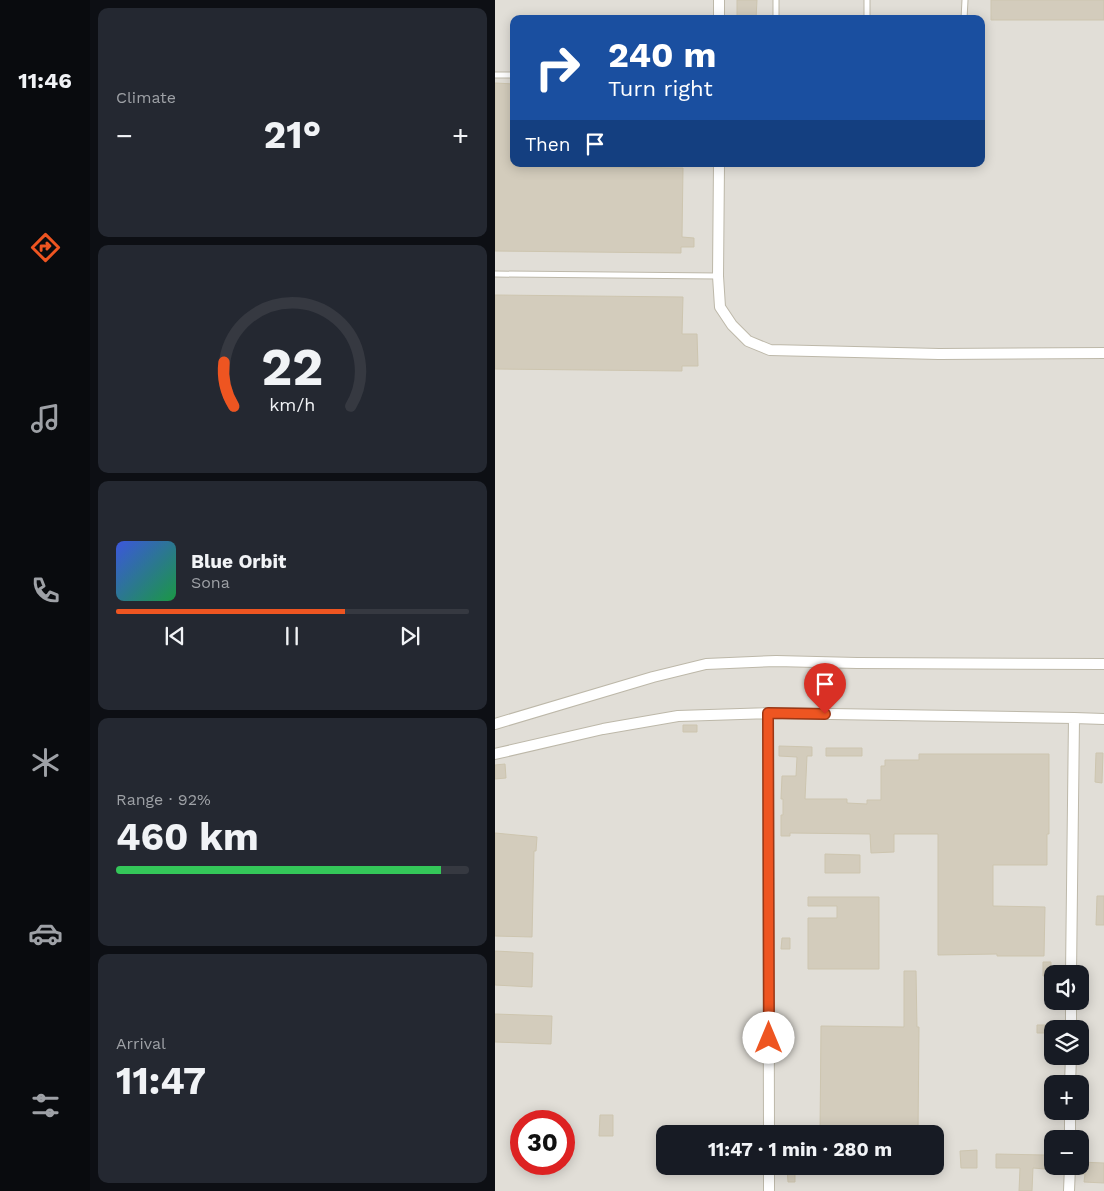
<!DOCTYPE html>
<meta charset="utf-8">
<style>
:root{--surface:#171b24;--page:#242831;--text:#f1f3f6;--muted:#9ea1a6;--line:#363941;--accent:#ee5521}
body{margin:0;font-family:"Work Sans",sans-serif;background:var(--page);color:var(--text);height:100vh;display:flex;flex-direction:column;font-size:19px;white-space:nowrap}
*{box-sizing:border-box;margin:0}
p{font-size:16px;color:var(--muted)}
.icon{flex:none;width:28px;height:28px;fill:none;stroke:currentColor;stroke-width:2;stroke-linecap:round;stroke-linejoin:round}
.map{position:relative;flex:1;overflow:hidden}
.panel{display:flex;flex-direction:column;gap:8px;padding:8px;background:#0d0f14;width:405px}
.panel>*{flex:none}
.banner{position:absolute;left:15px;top:15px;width:475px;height:152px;border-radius:10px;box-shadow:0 2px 12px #0003;background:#1a4fa0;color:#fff;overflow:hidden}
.fabs{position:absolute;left:549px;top:965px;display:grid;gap:10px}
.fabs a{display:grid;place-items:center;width:45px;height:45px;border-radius:10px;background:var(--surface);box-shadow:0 2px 12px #0003;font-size:25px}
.speed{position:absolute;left:15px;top:1110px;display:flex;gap:10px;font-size:25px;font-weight:700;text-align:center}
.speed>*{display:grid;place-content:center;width:65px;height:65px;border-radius:50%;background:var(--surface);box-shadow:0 2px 12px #0003;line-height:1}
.speed .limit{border:8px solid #d22;background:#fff;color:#111}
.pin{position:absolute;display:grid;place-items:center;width:42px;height:42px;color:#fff;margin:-51px -21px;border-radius:50% 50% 50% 0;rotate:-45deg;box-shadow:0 0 5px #0007}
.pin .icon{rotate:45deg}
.me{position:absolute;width:55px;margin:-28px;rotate:0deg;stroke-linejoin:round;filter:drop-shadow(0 0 4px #0008)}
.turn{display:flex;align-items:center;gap:18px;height:105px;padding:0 15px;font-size:22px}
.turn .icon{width:65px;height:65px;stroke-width:2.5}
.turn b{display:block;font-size:35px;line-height:42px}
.then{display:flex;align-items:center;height:48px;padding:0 15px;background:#0003;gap:10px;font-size:19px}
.big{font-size:38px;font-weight:700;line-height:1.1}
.panel .widget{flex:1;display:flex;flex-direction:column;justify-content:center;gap:8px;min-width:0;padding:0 18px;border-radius:10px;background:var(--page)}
.panel .dial{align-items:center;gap:0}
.dial svg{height:130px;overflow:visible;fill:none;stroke:var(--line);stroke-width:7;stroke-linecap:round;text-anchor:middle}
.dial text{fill:var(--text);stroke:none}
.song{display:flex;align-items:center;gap:15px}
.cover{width:60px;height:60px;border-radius:8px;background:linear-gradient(135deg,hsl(230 70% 55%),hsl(140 70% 35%))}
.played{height:5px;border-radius:2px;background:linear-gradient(90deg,var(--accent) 65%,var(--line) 65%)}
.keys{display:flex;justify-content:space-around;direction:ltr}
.heat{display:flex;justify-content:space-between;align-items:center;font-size:28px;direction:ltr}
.charge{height:8px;border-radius:4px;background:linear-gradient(90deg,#34c759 92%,var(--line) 0)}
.trip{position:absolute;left:161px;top:1125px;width:288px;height:50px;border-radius:10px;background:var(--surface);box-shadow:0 2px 12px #0003;font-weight:700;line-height:50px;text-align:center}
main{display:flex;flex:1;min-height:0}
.dock{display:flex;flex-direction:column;width:90px;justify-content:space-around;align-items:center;background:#090b0e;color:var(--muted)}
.dock .icon{width:35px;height:35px}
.dock .active{color:var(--accent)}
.dock b{font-size:22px;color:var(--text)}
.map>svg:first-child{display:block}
.industrial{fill:#e1ded7;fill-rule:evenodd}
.building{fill:#d3ccbc;stroke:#cdc5af}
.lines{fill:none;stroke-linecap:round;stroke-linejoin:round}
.lane-casing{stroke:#bdb8a9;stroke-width:7}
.street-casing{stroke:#bdb8a9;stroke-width:12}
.lane{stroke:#fff;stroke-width:5}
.street{stroke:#fff;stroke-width:10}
.route-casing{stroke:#9b3715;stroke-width:12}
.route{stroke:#ee5521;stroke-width:9}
</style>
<main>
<nav class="dock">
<b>11:46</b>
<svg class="icon active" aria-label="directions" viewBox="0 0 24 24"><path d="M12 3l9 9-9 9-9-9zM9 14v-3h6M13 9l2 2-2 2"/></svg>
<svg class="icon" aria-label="music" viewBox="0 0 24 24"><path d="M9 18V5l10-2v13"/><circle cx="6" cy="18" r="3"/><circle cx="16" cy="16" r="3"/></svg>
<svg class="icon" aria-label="phone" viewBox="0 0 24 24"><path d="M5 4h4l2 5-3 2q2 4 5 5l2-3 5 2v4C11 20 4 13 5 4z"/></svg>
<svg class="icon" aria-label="climate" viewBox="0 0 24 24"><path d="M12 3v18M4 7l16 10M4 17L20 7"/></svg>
<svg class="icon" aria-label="car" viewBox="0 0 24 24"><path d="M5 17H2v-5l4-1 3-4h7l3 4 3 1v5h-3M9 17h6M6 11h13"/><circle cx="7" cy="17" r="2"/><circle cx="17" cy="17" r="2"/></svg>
<svg class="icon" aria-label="filters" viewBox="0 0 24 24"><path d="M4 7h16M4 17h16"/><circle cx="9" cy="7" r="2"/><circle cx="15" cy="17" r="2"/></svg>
</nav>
<section class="panel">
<div class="widget"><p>Climate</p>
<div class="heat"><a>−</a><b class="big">21°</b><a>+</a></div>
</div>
<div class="widget dial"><svg viewBox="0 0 100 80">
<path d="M14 69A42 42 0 1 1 86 69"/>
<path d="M14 69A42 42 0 0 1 8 42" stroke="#ee5521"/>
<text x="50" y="56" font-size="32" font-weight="700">22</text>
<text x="50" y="72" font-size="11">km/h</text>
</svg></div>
<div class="widget">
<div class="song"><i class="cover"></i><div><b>Blue Orbit</b><p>Sona</p></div></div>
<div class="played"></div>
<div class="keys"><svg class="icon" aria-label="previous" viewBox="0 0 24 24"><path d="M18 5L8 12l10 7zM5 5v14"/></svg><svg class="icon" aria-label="pause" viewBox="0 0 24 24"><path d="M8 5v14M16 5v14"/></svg><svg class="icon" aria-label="next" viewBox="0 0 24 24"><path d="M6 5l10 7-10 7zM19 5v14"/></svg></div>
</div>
<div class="widget"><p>Range · 92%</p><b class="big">460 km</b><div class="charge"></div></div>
<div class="widget"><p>Arrival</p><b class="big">11:47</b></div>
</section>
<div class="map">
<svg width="609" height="1191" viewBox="0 0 609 1191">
<rect width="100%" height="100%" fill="#f2efe6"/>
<!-- industrial -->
<path class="industrial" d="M0,0h609v1191h-609zM19,19h467v145h-467zM558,974h27v27h-27zM558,1029h27v27h-27zM558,1084h27v27h-27zM26,1121h43v43h-43zM170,1134h270v32h-270zM558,1139h27v27h-27z"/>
<!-- building -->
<path class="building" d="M242,0h20l-1,19h-19z
M496,0h113v20h-113z
M0,83l19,1v82l169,2 -1,69 12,1v9h-13v6l-186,-2z
M0,295l188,2 -1,37h15l1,32h-16v5l-187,-2z
M188,725h14v7h-14z
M284,746l33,1v9h-5l-2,43h42v4l20,1v-4h14v-34h4v-6h34v-6h130v80h-2v31h-54v41l52,1 -1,49h-47v-2l-59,1v-121h-44v18l-23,1 -1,-19 -80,-1v3h-9v-21h2v-16h-2l1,-23h14l1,-19 -18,-1z
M331,748h36v8h-36z
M601,753h7l-1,30 -7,-1z
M10,764l1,14 -11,1v-14z
M0,833l42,4 -1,14h-2l-2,86 -37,-1z
M330,854l35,1v18h-35z
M602,896h7v29h-8z
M313,897h71v72h-71v-51h29v-12h-29z
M287,938h8v11h-9z
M0,951l38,2 -1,34 -37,-2z
M548,962h8v14h-8z
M409,971h12l1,56h2l-1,107h-98l1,-108 83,1z
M0,1014l57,2 -1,28 -56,-2z
M542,1025h13v8h-13z
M105,1115h13v21h-14z
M482,1150v18h-16l-1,-17z
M501,1154l49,1v14l-12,-1 -1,23h-13l1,-23h-24z
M585,1162l24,1v20l-20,-1 1,-8h-5z
M307,1166h15v8h-15z
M292,1168h8v14h-7z"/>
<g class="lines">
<defs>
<path id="lane" d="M281,19v-19
M372,19v-19
M469,19l1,-19
M0,75h19
M0,274l223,2"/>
<path id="street" d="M224,0v19
M224,164l-1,112 2,31 12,18 16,16 22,9 169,4 165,-1
M273,713l1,421
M0,724l158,-47 53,-13 70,-3 81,2 247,1
M0,754l108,-25 75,-13 90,-3 306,5
M576,974l3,-256 30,1
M576,1029v-28
M575,1084l1,-28
M575,1139v-28
M274,1166v25
M574,1191l1,-25"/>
</defs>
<!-- lane casing -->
<use href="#lane" class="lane-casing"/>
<!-- street casing -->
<use href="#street" class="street-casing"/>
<!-- lane -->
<use href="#lane" class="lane"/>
<!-- street -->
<use href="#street" class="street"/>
</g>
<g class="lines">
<defs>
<path id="route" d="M274,1038l-1,-325 57,1"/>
</defs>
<!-- route casing -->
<use href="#route" class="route-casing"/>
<!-- route -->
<use href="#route" class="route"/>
</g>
</svg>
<div class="fabs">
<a><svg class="icon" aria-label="sound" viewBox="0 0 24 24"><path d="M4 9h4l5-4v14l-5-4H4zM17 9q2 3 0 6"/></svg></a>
<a><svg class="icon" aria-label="layers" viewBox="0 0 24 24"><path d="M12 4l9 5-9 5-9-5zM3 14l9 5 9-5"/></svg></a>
<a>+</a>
<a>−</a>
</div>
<div class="speed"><div class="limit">30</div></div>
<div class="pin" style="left:330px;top:714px;background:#d93025"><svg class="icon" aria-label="arrive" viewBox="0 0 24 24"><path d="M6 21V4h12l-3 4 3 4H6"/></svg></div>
<svg class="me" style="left:274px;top:1038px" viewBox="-20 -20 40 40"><circle r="19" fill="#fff"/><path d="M0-13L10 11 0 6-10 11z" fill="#ee5521"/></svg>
<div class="trip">11:47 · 1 min · 280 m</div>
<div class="banner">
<div class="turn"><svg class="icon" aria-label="right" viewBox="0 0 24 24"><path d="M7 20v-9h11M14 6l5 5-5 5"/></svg><div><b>240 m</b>Turn right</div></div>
<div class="then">Then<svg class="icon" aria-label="arrive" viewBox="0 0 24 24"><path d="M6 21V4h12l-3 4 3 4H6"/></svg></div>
</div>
</div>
</main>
